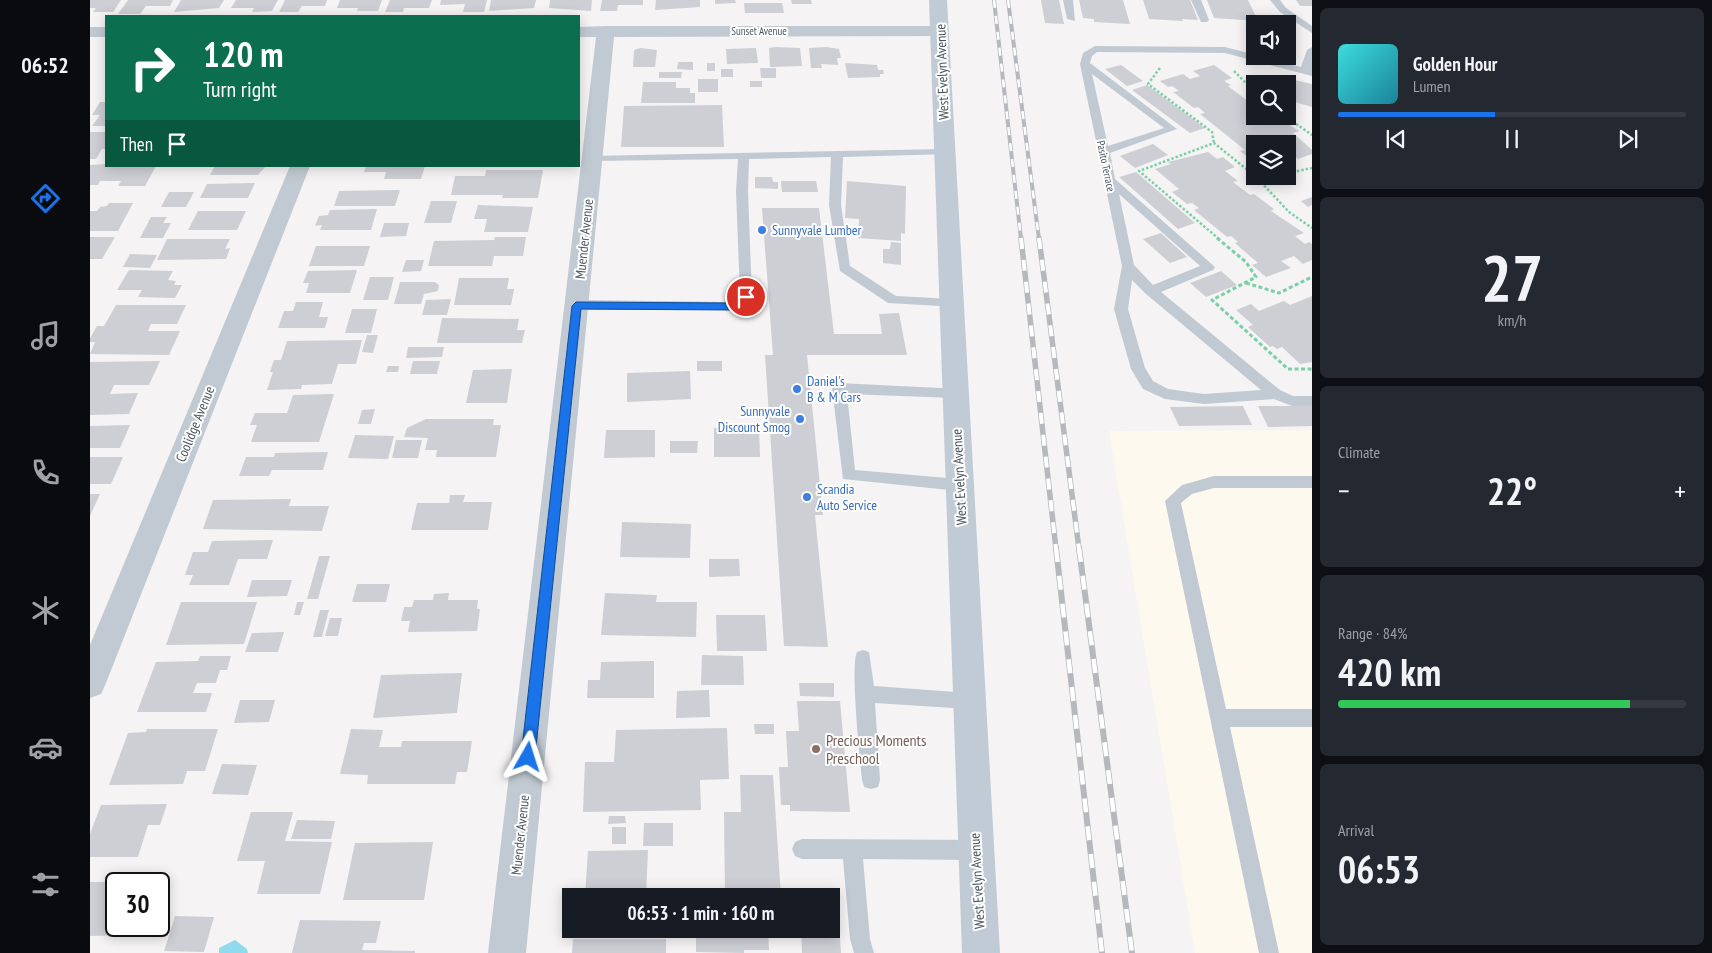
<!DOCTYPE html>
<meta charset="utf-8">
<style>
:root{--surface:#171b24;--page:#242831;--text:#f1f3f6;--muted:#9ea1a6;--line:#363941;--accent:#1a73e8}
body{margin:0;font-family:"PT Sans Narrow",sans-serif;background:var(--page);color:var(--text);height:100vh;display:flex;flex-direction:column;font-size:19px;white-space:nowrap}
*{box-sizing:border-box;margin:0}
p{font-size:16px;color:var(--muted)}
.icon{flex:none;width:28px;height:28px;fill:none;stroke:currentColor;stroke-width:2;stroke-linecap:round;stroke-linejoin:round}
.map{position:relative;flex:1;overflow:hidden}
.panel{display:flex;flex-direction:column;gap:8px;padding:8px;background:#0d0f14;width:400px}
.panel>*{flex:none}
.guide{position:absolute;left:15px;top:15px;width:475px;height:152px;border-radius:0px;box-shadow:0 2px 12px #0003;background:#0b6e4f;color:#fff;overflow:hidden}
.controls{position:absolute;left:1156px;top:15px;display:grid;gap:10px}
.controls a{display:grid;place-items:center;width:50px;height:50px;border-radius:0px;background:var(--surface);box-shadow:0 2px 12px #0003;font-size:25px}
.speed{position:absolute;left:15px;top:872px;display:flex;gap:10px;font-size:25px;font-weight:700;text-align:center}
.speed>*{display:grid;place-content:center;width:65px;height:65px;border-radius:50%;background:var(--surface);box-shadow:0 2px 12px #0003;line-height:1}
.speed .limit{border:2px solid #111;border-radius:8px;background:#fff;color:#111}
.pin{position:absolute;display:grid;place-items:center;width:42px;height:42px;color:#fff;margin:-21px;border:2px solid #fff;border-radius:50%;box-shadow:0 1px 5px #0007}
.me{position:absolute;width:55px;margin:-28px;rotate:6deg;stroke-linejoin:round;filter:drop-shadow(0 0 4px #0008)}
.turn{display:flex;align-items:center;gap:18px;height:105px;padding:0 15px;font-size:22px}
.turn .icon{width:65px;height:65px;stroke-width:2.5}
.turn b{display:block;font-size:35px;line-height:42px}
.then{display:flex;align-items:center;height:48px;padding:0 15px;background:#0003;gap:10px;font-size:19px}
.big{font-size:38px;font-weight:800;line-height:1.1}
.panel .card{flex:1;display:flex;flex-direction:column;justify-content:center;gap:8px;min-width:0;padding:0 18px;border-radius:8px;background:var(--page)}
.panel .dial{align-items:center;gap:0}
.dial b{font-size:65px;line-height:1}
.song{display:flex;align-items:center;gap:15px}
.cover{width:60px;height:60px;border-radius:8px;background:linear-gradient(135deg,hsl(180 70% 55%),hsl(190 70% 35%))}
.played{height:5px;border-radius:2px;background:linear-gradient(90deg,var(--accent) 45%,var(--line) 45%)}
.keys{display:flex;justify-content:space-around;direction:ltr}
.heat{display:flex;justify-content:space-between;align-items:center;font-size:28px;direction:ltr}
.charge{height:8px;border-radius:4px;background:linear-gradient(90deg,#34c759 84%,var(--line) 0)}
.trip{position:absolute;left:472px;top:888px;width:278px;height:50px;border-radius:0px;background:var(--surface);box-shadow:0 2px 12px #0003;font-weight:800;line-height:50px;text-align:center}
main{display:flex;flex:1;min-height:0}
.tabs{display:flex;flex-direction:column;width:90px;justify-content:space-around;align-items:center;background:#090b0e;color:var(--muted)}
.tabs .icon{width:35px;height:35px}
.tabs .selected{color:var(--accent)}
.tabs b{font-size:22px;color:var(--text)}
.map>svg:first-child{display:block}
.commercial{fill:#fdf9ef}
.water{fill:#90daee}
.building{fill:#cdcfd5}
.lines{fill:none;stroke-linecap:round;stroke-linejoin:round}
.path-far1{stroke:#7ad0a6;stroke-width:2.5;stroke-dasharray:2.5 2;stroke-linecap:butt}
.path{stroke:#7ad0a6;stroke-width:3;stroke-dasharray:4 2.5;stroke-linecap:butt}
.service{fill:#c1cad2;fill-rule:evenodd}
.minor{fill:#c1cad2;fill-rule:evenodd}
.secondary{fill:#c1cbd6;fill-rule:evenodd}
.rail-far2-casing{stroke:#b5b8bd;stroke-width:4}
.rail-far1-casing{stroke:#b5b8bd;stroke-width:5.5}
.rail-casing{stroke:#b5b8bd;stroke-width:6}
.rail-far2{stroke:#fff;stroke-width:2.5;stroke-dasharray:8;stroke-linecap:butt}
.rail-far1{stroke:#fff;stroke-width:4;stroke-dasharray:11;stroke-linecap:butt}
.rail{stroke:#fff;stroke-width:4.5;stroke-dasharray:14;stroke-linecap:butt}
.route{fill:#1a73e8;stroke:#114b97}
.shop-dot{fill:#3f7fe0;stroke:#fff;stroke-width:2}
.education-dot{fill:#8d6e63;stroke:#fff;stroke-width:2}
.labels{text-anchor:middle;dominant-baseline:central;stroke-width:4;stroke-linejoin:round;paint-order:stroke}
.far-street-label{font-size:11px;fill:#4a5661;stroke:#fff}
.street-label{font-size:14px;fill:#4a5661;stroke:#fff}
.shop-label{font-size:14px;fill:#366cbe;stroke:#fff;text-anchor:start}
.near-education-label{font-size:16px;fill:#785e54;stroke:#fff;text-anchor:start}
</style>
<main>
<nav class="tabs">
<b>06:52</b>
<svg class="icon selected" aria-label="directions" viewBox="0 0 24 24"><path d="M12 3l9 9-9 9-9-9zM9 14v-3h6M13 9l2 2-2 2"/></svg>
<svg class="icon" aria-label="music" viewBox="0 0 24 24"><path d="M9 18V5l10-2v13"/><circle cx="6" cy="18" r="3"/><circle cx="16" cy="16" r="3"/></svg>
<svg class="icon" aria-label="phone" viewBox="0 0 24 24"><path d="M5 4h4l2 5-3 2q2 4 5 5l2-3 5 2v4C11 20 4 13 5 4z"/></svg>
<svg class="icon" aria-label="climate" viewBox="0 0 24 24"><path d="M12 3v18M4 7l16 10M4 17L20 7"/></svg>
<svg class="icon" aria-label="car" viewBox="0 0 24 24"><path d="M5 17H2v-5l4-1 3-4h7l3 4 3 1v5h-3M9 17h6M6 11h13"/><circle cx="7" cy="17" r="2"/><circle cx="17" cy="17" r="2"/></svg>
<svg class="icon" aria-label="filters" viewBox="0 0 24 24"><path d="M4 7h16M4 17h16"/><circle cx="9" cy="7" r="2"/><circle cx="15" cy="17" r="2"/></svg>
</nav>
<div class="map">
<svg width="1222" height="953" viewBox="0 0 1222 953">
<rect width="100%" height="100%" fill="#f5f3f3"/>
<!-- commercial -->
<path class="commercial" d="M1222,430v523h-117l-86,-522z"/>
<!-- water -->
<path class="water" d="M145,940l12,9 1,4h-29v-5z"/>
<!-- building -->
<path class="building" d="M0,0h31l-8,12h-20l3,-4h-6z
M38,0h45l-3,6h-24l-6,8h-22z
M91,0h43l-5,8 -45,4z
M146,0h42l-6,11 -20,1 2,-4h-23z
M195,0h42l-2,6h-23l-4,6h-19z
M250,0h42l-4,11h-21l1,-3h-21z
M300,0h42l-3,8h-25l-1,4h-18z
M351,0h46l-3,12h-21l2,-8 -25,1z
M401,0h45l-2,8 -45,3z
M460,0h42l-1,11 -42,-3z
M512,0h41v5h-25l-1,6h-17z
M566,0h44v7l-45,3z
M625,0h20l1,3 -21,1z
M701,0h20l1,4h-20z
M951,0h18l5,24 -19,-1z
M989,0h44l7,24 -36,-2v-3l-11,-1z
M1053,0h47l8,20 -16,-1 1,2 -34,-2z
M1117,0h41l10,21 -44,-3z
M1206,0h16v6h-12z
M654,3h38l2,10h-39z
M686,47l24,1 2,18 -32,1 -1,-19z
M736,47l13,2 2,9h-4l1,7 -17,-1 1,4h-11l-2,-20z
M550,48l17,2 -2,17h-22l1,-17z
M666,48l2,15 -31,1 -1,-15z
M588,62h15v8l-16,-1z
M617,63h8v8h-8z
M755,63l32,2 1,5h5l1,4h-4v3l-32,1z
M1031,65l22,16 -16,5 -22,-17z
M1124,65l18,13 -8,3 7,4 -3,1 21,16 6,2v12h15l13,9 5,-1 11,7 -6,2 19,17v4l-14,5 -8,-6 -2,1v-10h-33v16l-2,1 -13,-10 5,-1 -45,-36 5,-1 -7,-6 -4,1 -21,-16 6,-1 -7,-5 -4,1 -8,-6 23,-7 7,5 10,-3 -7,-5z
M670,68h16v10h-15z
M631,69h12v8h-12z
M569,72h23l-1,6h-22z
M1196,78l26,6v23l-24,-7 2,-8h-2v-8h-4z
M608,79h20v13h-20z
M660,81h12v6h-12z
M553,82h33v6h14v5h5v10h-54z
M1057,85l58,43 -15,5 -58,-43z
M10,102h6v24h-14l8,-11h-8z
M632,105l2,42h-103l3,-41z
M0,132h16v17h-4l-6,10h-6z
M1063,144l15,11 -33,13 -15,-12z
M1118,152l9,7 6,-2 12,10 -10,4 13,10 -5,1 17,13 4,-1 20,15 -3,2 33,22 -9,3 10,8 4,-2 3,2v16l-9,4 -9,-8 -13,5 10,7 -25,9 -14,-12 6,-2 -23,-20 3,-1 -7,-6 -4,1 -33,-27 5,-2 -7,-5 -5,1 -15,-12 7,-3 -24,-20 16,-5 -3,-2z
M16,164v2h50l-11,20h-27l3,-5h-21l-2,4h-8v-20z
M125,166h51l-8,9h-48z
M276,166h59l-4,13h-37l2,-7h-22z
M396,170h57l-5,28h-36l1,-3h-52l4,-19h30z
M1046,172l59,51 -17,6 -59,-52z
M665,177h17l1,5h5v7l-23,-1z
M691,181h35l2,11h-36z
M757,181l59,5 -1,48 -4,-1v8l-43,-3 1,-19 -14,-1z
M165,183l-7,15h-48l7,-14z
M310,190l-5,16h-61l5,-15z
M79,192h25l-8,15h-25z
M1222,197v8l-4,2 -7,-6z
M341,201h26l-6,22h-27z
M19,203h24l-15,28h-28v-20h7l3,-4 7,-1z
M388,205l55,2 -5,25h-44l3,-13h-13z
M672,208h57l15,126h48l-3,-20 20,-1 8,42h-100l16,160h-8l13,132 -44,-1 -19,-291h8z
M287,209l-6,21h-51l2,-5 -7,1 4,-10 9,-1 2,-5z
M108,211h48l-9,19h-49z
M61,217h16l-4,6h8l-8,15h-23z
M294,223h25l-3,13 -26,1z
M1071,233l26,24 -17,6 -27,-24z
M0,237h25l-13,22h-12z
M405,237h31l-3,19h-29l-2,10h-64l6,-25 60,-1z
M77,239h63l-5,10 5,-1 -4,11 -69,1z
M801,242l10,1v22l-18,-2v-14h7z
M226,246h54l-6,20h-55z
M40,254l27,1 -7,13 -27,-1z
M316,260h18l-3,11 -19,1z
M39,270l44,1 -5,9 8,1 -2,4h8l-7,13 -37,-1 4,-7h-25z
M267,270l-7,23h-44l3,-10h-6l5,-12z
M1131,271l16,14 -31,12 -16,-14z
M280,277h24l-6,23h-25z
M369,278h50l-2,11h7l-3,16h-57z
M310,282h35l4,3 -1,6 -14,3 -3,10h-27z
M1222,296v66l-12,2 -18,-17 -5,2 -4,-3 -3,1 -22,-20 5,-2 -17,-15 15,-6 8,7 25,-10 6,4z
M361,299l-4,16h-25l4,-15z
M206,302h27l-4,15h9l-3,11h-47l6,-17h9z
M26,305h70l-9,19h-26l-3,7h32l-11,24 -79,-1 5,-12h-5v-4l7,-12h7z
M262,309h25l-6,24h-26z
M352,318l77,1 -2,11h8l-3,13h-85z
M277,335h11l-5,18 -11,-1z
M272,340l-6,24h-18l-6,20 -30,1 -1,4 -34,1 6,-18h-3l4,-12h7l6,-19z
M318,347h36l-2,10 -36,1z
M70,361l-11,24h-35l-4,9 28,-1 -9,21 -39,1v-53z
M323,361h27l-3,13h-27z
M607,361h25v10h-25z
M298,366h11l-1,6h-12z
M422,369l-5,34h-41l7,-33z
M600,371l1,28 -64,3v-29z
M244,394l-15,48h-68l6,-17h-7l5,-12h32l6,-18z
M1153,406l9,19 -73,1 -9,-19z
M1168,406h54v20l-44,1z
M285,409l-4,15h-13l4,-14z
M653,410h16v6h-16z
M336,419h68l-1,6h8l-5,32h-60l1,-7h-12l3,-12 -24,-1 3,-9z
M40,425l-10,23h-30v-22z
M624,428h45l1,29h-46z
M516,430h49v27l-51,1z
M265,435l39,1 -6,23 -40,-1z
M306,440h26l-4,18h-26z
M580,441h28l-1,12h-27z
M238,452l-5,18h-51l-3,6h-30l7,-19h28l1,-4z
M0,457h33l-12,27h-21z
M0,494h10l-10,22z
M360,495h15l-2,7h29l-4,28h-77l6,-27h32z
M201,499l-2,7h40l-7,25 -119,-2 10,-29z
M532,522l69,2 -1,34 -70,-1z
M183,540l-6,19h-29l-9,26h-40l4,-10h-8l8,-23h15l4,-11z
M229,556h11l-12,43h-11z
M619,559h30l1,17 -31,1z
M162,580h40l-5,16 -40,1z
M267,584h33l-4,18h-34z
M359,593l-1,7h30l-1,9h3l-3,22 -69,1 2,-11h-9l3,-14h8l2,-7h19l1,-6z
M515,593l52,2 -1,7h41l-1,35 -95,-2z
M91,602h76l-13,42 -78,1z
M207,602h7l-4,13h-6z
M230,610h9l-7,27h-9z
M626,615h49l2,36h-50z
M240,618h12l-4,18h-13z
M194,632l-6,20h-33l7,-19z
M612,655l41,1 1,29h-43z
M110,656h31l-4,14h-7l-4,13h-19l-4,10h19l-6,19h-69l19,-50 42,-1z
M564,661v37h-67l1,-18h12l1,-18z
M372,673l-5,40 -84,5 8,-43z
M709,683h35v14l-34,-1z
M619,690l1,27 -34,1 1,-27z
M150,700h35l-6,22 -35,1z
M707,701h43l10,111 -60,-1v-6h-9l-2,-38h9l-2,-36h13z
M664,724h20v10h-19z
M637,728l2,51 -29,1 1,30 -118,2 2,-50h29l2,-32z
M57,729h71l-13,42h-18l-4,13 -74,1 19,-52 18,-1z
M261,729l32,1 -4,17h22l1,-6h70l-5,31h-10l-2,12h-88l1,-9 -28,-1z
M132,764l35,1 -9,30 -36,-1z
M650,775h33l8,121h-56l-1,-84h17z
M77,804l-7,21h-12l-10,32h-48v-23l11,-29z
M161,812h42l-8,29 47,1 -12,52h-63l8,-33h-28z
M519,816h16l1,7 -18,1z
M207,820l38,1 -4,18h-40z
M554,823h29v23h-30z
M522,827h14v17h-14z
M343,842l-9,58h-81l12,-57z
M558,850l-2,46h-61l3,-45z
M0,882h26v44h16l-3,9 -39,1z
M741,911h7l3,42h-39l-1,-24h30z
M85,916l39,1 -10,35 -40,-1z
M210,920l81,1 -5,22h-12l-2,7 53,1v2h-123z
M606,929h72l1,21h-25v3l-48,-1z
M483,939h93v14h-94z"/>
<g class="lines">
<!-- path-far1 -->
<path class="path-far1" d="M1070,68l-12,16 64,48 2,11
M1144,71l21,21
M1195,116l27,19
M1198,173l24,-5
M1167,179l17,-3
M1168,179l31,33 23,16
M1129,239l-80,-68 75,-28 41,33"/>
<!-- path -->
<path class="path" d="M1127,238l29,24 10,15 -44,23 76,69h24
M1156,283l33,10 33,-16"/>
<!-- service -->
<path class="service" d="M973,0h10l2,21 -8,-2z
M1101,0h10l8,20 -2,2h-6z
M1180,0h10l6,8 26,18v7l-32,-21z
M1005,46l130,1 76,20 6,-17 5,-3v29l-87,-23 -128,-1 -5,4 -2,7 87,66 -67,24 5,26 100,88 -2,3 -52,22 119,98 13,6h19v10h-20l-18,-7 -70,5 -39,-5 -22,-10 -12,-20 -17,-60 8,-43 -42,-202 3,-11zM1002,74l72,54 -56,18zM1029,194l81,72 -47,19 -19,-20zM1042,280l14,14 115,96 -57,4 -36,-5 -15,-8 -8,-13 -17,-59z
M855,149l6,3 -2,2 -106,3 -2,48 9,61 46,30 56,3 6,5 -1,3 -69,-4 -48,-32 -11,-66 2,-48 -82,2 -1,32 4,106 -13,13h-162l-6,-5 6,-5 154,2 9,-7 -4,-104 2,-32 -145,2 -4,-1v-4z
M749,383l121,6 2,4 -7,5 -108,-4 8,76 104,9 5,2 3,4 -3,4 -5,2 -116,-12 -11,-91z
M1124,476h98v12h-98l-22,6 -11,9 45,206h86v18h-82l49,226h-20l-94,-452 17,-16z
M773,650l6,2 5,34 95,7 6,2 3,6 -3,6 -6,2 -94,-6 5,77 -2,7 -7,2 -7,-2 -2,-7c-2,-22 -12,-113 -5,-128z
M712,839l174,1 7,3 3,7 -3,7 -7,3 -113,-1 7,80 4,14h-20l-4,-14 -7,-80h-41l-7,-3 -3,-7 3,-7z"/>
<!-- minor -->
<path class="minor" d="M516,26h334l6,1 3,4 -3,4 -6,1 -326,1 -88,916h-38l108,-916h-17v-10z
M0,27h16v10h-16z
M200,166h20l-204,517 -5,11 -11,4v-53z"/>
<!-- secondary -->
<path class="secondary" d="M839,0h18l53,953h-38z"/>
<defs>
<path id="rail-far2" d="M904,0l27,239
M918,0l31,239"/>
<path id="rail-far1" d="M931,238l35,311
M949,238l40,311"/>
<path id="rail" d="M966,548l46,405
M989,548l53,405"/>
</defs>
<!-- rail-far2 casing -->
<use href="#rail-far2" class="rail-far2-casing"/>
<!-- rail-far1 casing -->
<use href="#rail-far1" class="rail-far1-casing"/>
<!-- rail casing -->
<use href="#rail" class="rail-casing"/>
<!-- rail-far2 -->
<use href="#rail-far2" class="rail-far2"/>
<!-- rail-far1 -->
<use href="#rail-far1" class="rail-far1"/>
<!-- rail -->
<use href="#rail" class="rail"/>
</g>
<!-- route -->
<path class="route" d="M656,294l5,3 -1,3 -16,10 -153,-1 -46,448 -2,5 -5,2 -5,-2 -2,-5 51,-451 4,-4 156,1z"/>
<!-- markers -->
<g class="shop-dot">
<circle cx="672" cy="230" r="5"/>
<circle cx="707" cy="389" r="5"/>
<circle cx="710" cy="419" r="5"/>
<circle cx="717" cy="497" r="5"/>
</g>
<circle class="education-dot" cx="726" cy="749" r="5"/>
<g class="labels">
<!-- far-street labels -->
<g class="far-street-label">
<text x="669" y="31">Sunset Avenue</text>
<text transform="translate(1016 166) rotate(78)">Pasito Terrace</text>
</g>
<!-- street labels -->
<g class="street-label">
<text transform="translate(852 72) rotate(-92)">West Evelyn Avenue</text>
<text transform="translate(494 239) rotate(-84)">Muender Avenue</text>
<text transform="translate(105 424) rotate(-68)">Coolidge Avenue</text>
<text transform="translate(869 477) rotate(-93)">West Evelyn Avenue</text>
<text transform="translate(430 835) rotate(-84)">Muender Avenue</text>
<text transform="translate(887 881) rotate(-93)">West Evelyn Avenue</text>
</g>
<!-- shop labels -->
<g class="shop-label">
<text x="682" y="230">Sunnyvale Lumber</text>
<text x="717" y="381">Daniel's<tspan x="717" dy="16">B &amp; M Cars</tspan></text>
<text x="700" y="411" text-anchor="end">Sunnyvale<tspan x="700" dy="16">Discount Smog</tspan></text>
<text x="727" y="489">Scandia<tspan x="727" dy="16">Auto Service</tspan></text>
</g>
<!-- near-education labels -->
<g class="near-education-label">
<text x="736" y="740">Precious Moments<tspan x="736" dy="18">Preschool</tspan></text>
</g>
</g>
</svg>
<div class="controls">
<a><svg class="icon" aria-label="sound" viewBox="0 0 24 24"><path d="M4 9h4l5-4v14l-5-4H4zM17 9q2 3 0 6"/></svg></a>
<a><svg class="icon" aria-label="search" viewBox="0 0 24 24"><circle cx="10" cy="10" r="6"/><path d="M15 15l6 6"/></svg></a>
<a><svg class="icon" aria-label="layers" viewBox="0 0 24 24"><path d="M12 4l9 5-9 5-9-5zM3 14l9 5 9-5"/></svg></a>
</div>
<div class="speed"><div class="limit">30</div></div>
<div class="pin" style="left:656px;top:297px;background:#d93025"><svg class="icon" aria-label="arrive" viewBox="0 0 24 24"><path d="M6 21V4h12l-3 4 3 4H6"/></svg></div>
<svg class="me" style="left:438px;top:757px" viewBox="-20 -20 40 40"><path d="M0-17L14 15 0 8-14 15z" fill="#1a73e8" stroke="#fff" stroke-width="4"/></svg>
<div class="trip">06:53 · 1 min · 160 m</div>
<div class="guide">
<div class="turn"><svg class="icon" aria-label="right" viewBox="0 0 24 24"><path d="M7 20v-9h11M14 6l5 5-5 5"/></svg><div><b>120 m</b>Turn right</div></div>
<div class="then">Then<svg class="icon" aria-label="arrive" viewBox="0 0 24 24"><path d="M6 21V4h12l-3 4 3 4H6"/></svg></div>
</div>
</div>
<section class="panel">
<div class="card">
<div class="song"><i class="cover"></i><div><b>Golden Hour</b><p>Lumen</p></div></div>
<div class="played"></div>
<div class="keys"><svg class="icon" aria-label="previous" viewBox="0 0 24 24"><path d="M18 5L8 12l10 7zM5 5v14"/></svg><svg class="icon" aria-label="pause" viewBox="0 0 24 24"><path d="M8 5v14M16 5v14"/></svg><svg class="icon" aria-label="next" viewBox="0 0 24 24"><path d="M6 5l10 7-10 7zM19 5v14"/></svg></div>
</div>
<div class="card dial"><b>27</b><p>km/h</p></div>
<div class="card"><p>Climate</p>
<div class="heat"><a>−</a><b class="big">22°</b><a>+</a></div>
</div>
<div class="card"><p>Range · 84%</p><b class="big">420 km</b><div class="charge"></div></div>
<div class="card"><p>Arrival</p><b class="big">06:53</b></div>
</section>
</main>
